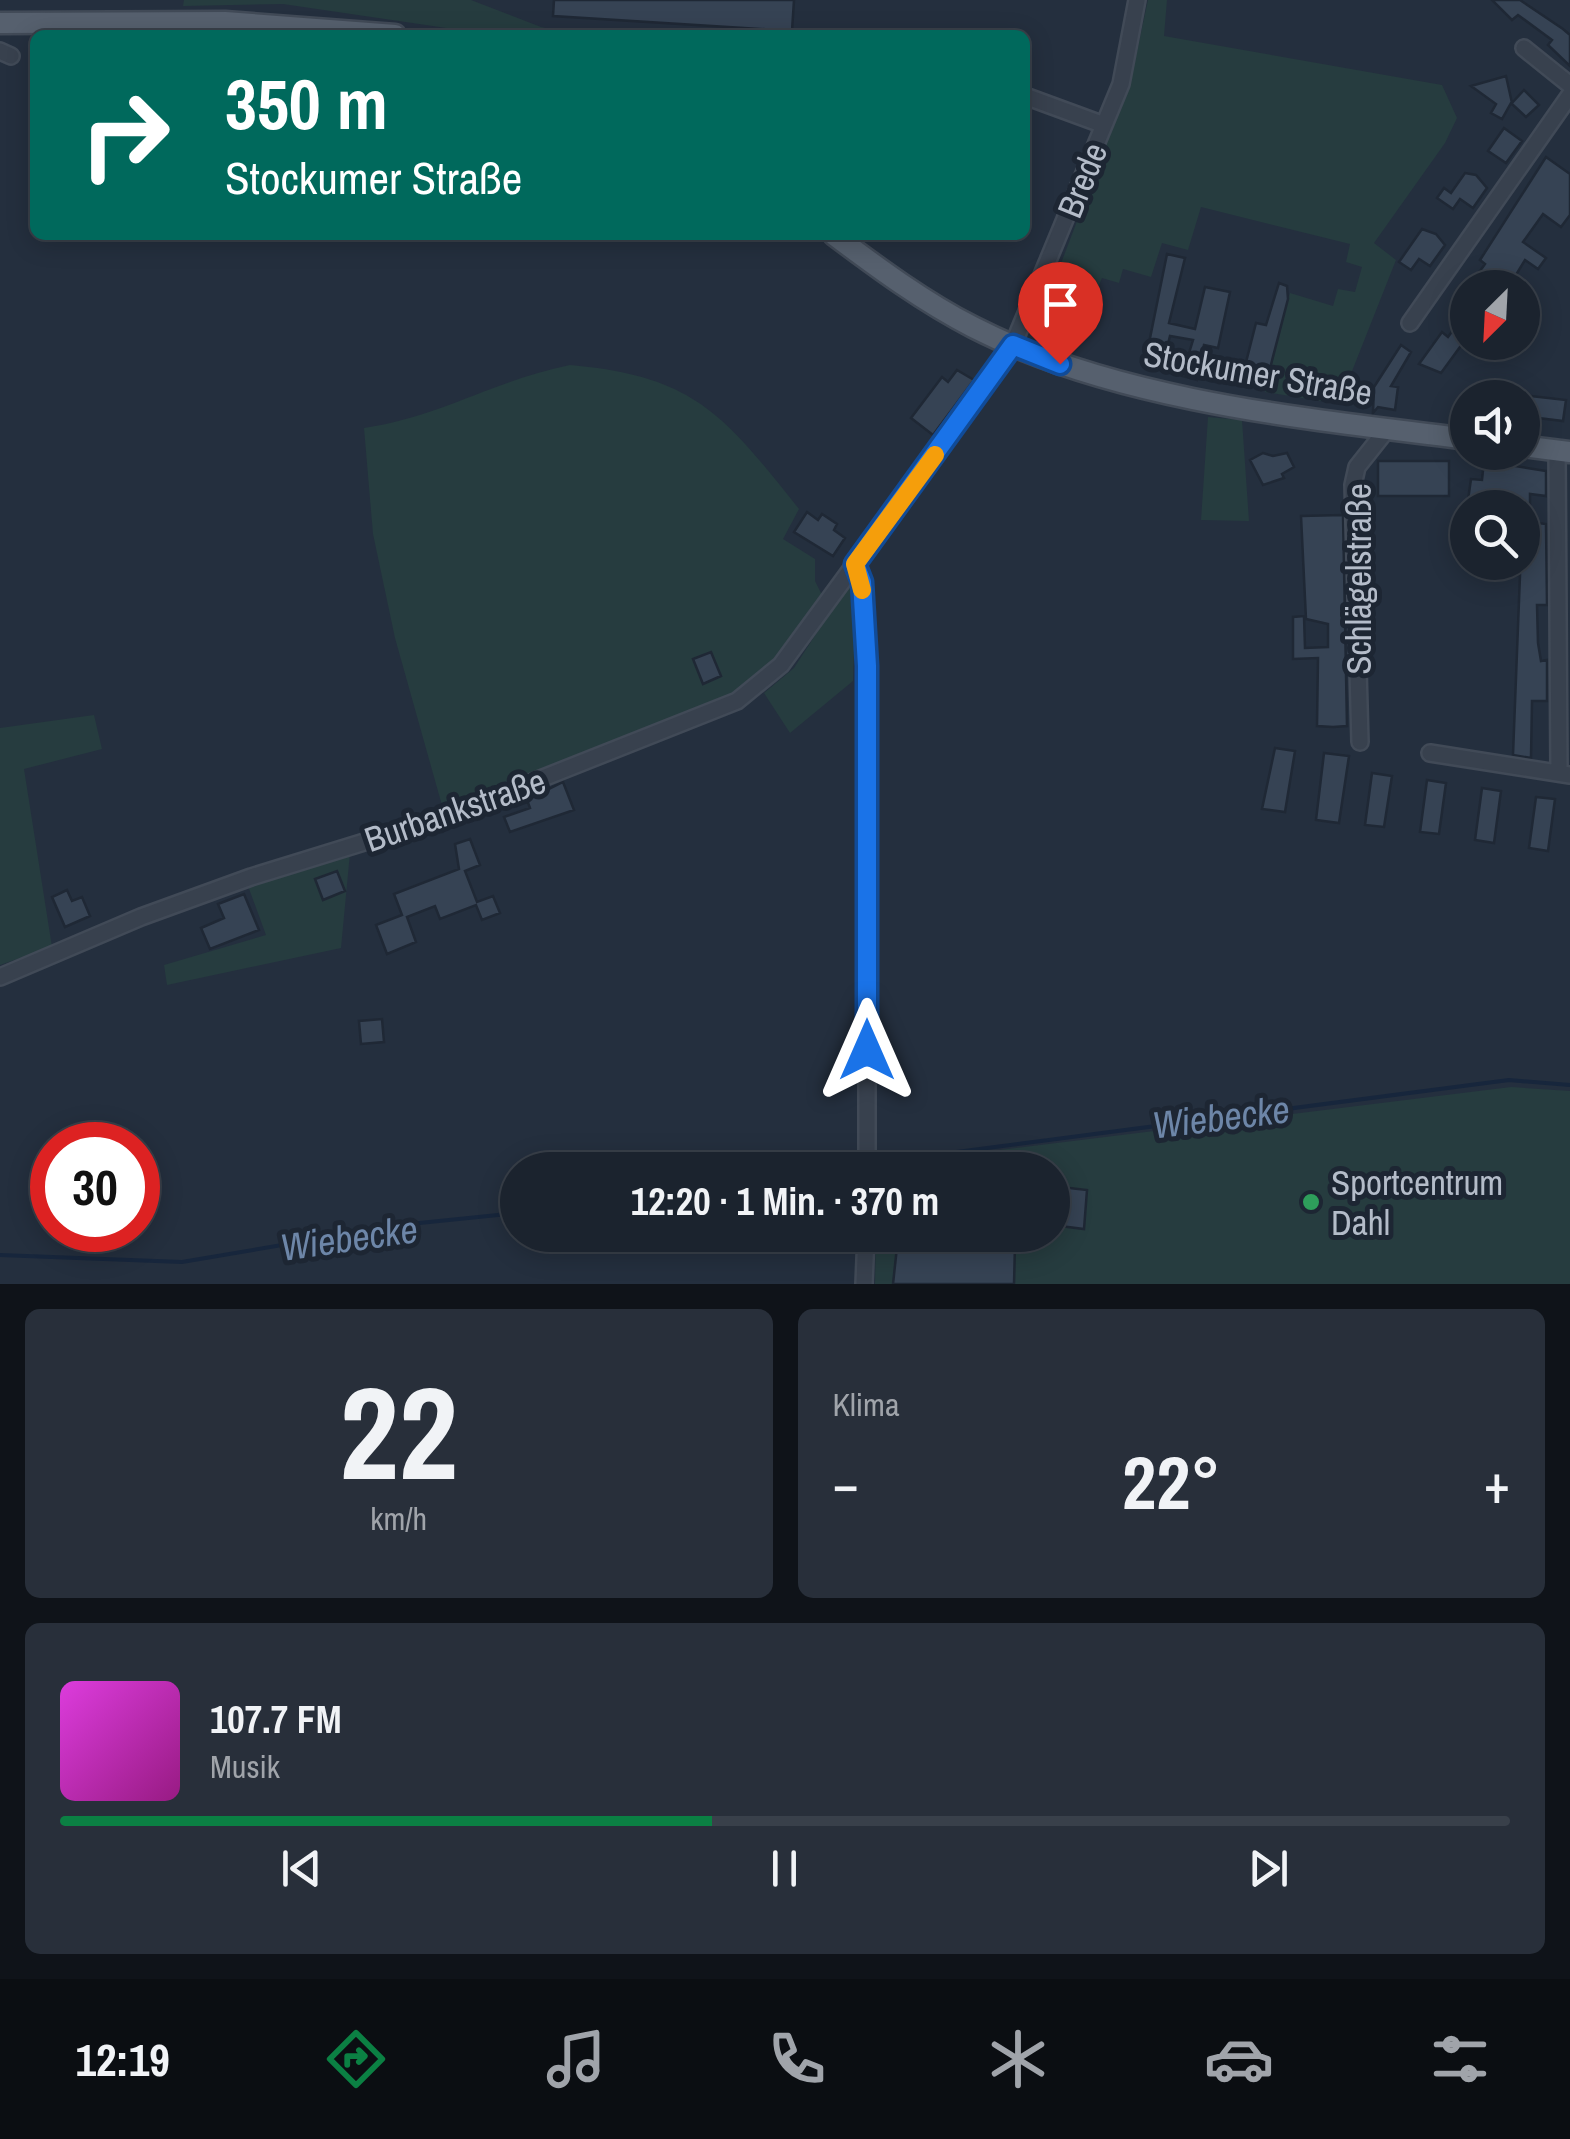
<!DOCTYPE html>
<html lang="de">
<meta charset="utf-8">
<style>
:root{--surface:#1b232e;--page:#282f3a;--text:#f1f3f6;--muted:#a0a4aa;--line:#39404a;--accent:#0b8043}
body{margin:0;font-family:"Archivo Narrow",sans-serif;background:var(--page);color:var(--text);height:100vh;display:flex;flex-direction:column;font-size:38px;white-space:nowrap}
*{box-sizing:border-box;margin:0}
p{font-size:32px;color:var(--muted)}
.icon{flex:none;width:55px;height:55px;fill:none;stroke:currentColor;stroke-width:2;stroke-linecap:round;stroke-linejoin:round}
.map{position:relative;height:1284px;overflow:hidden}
.drawer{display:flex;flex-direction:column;gap:25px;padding:25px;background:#0f1319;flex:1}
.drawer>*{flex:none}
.guide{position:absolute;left:30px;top:30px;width:1000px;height:210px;border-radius:15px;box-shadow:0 5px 25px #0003,0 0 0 2px var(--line);background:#00695c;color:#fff;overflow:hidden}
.needle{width:65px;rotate:204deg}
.tools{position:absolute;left:1450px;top:270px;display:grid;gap:20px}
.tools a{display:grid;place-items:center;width:90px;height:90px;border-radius:50%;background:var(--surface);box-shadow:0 5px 25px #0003,0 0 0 2px var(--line);font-size:50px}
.speed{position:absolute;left:30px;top:1122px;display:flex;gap:20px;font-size:50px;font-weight:700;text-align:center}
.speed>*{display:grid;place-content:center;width:130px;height:130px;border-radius:50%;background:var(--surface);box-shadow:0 5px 25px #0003,0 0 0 2px var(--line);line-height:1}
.speed .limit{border:15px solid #d22;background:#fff;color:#111}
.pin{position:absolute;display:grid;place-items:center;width:85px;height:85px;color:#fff;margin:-102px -42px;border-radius:50% 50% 50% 0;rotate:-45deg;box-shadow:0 0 10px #0007}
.pin .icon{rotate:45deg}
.me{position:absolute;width:110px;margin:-55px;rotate:0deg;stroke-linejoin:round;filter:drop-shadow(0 0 8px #0008)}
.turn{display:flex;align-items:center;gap:35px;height:210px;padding:0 30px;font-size:45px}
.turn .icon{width:130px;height:130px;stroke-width:2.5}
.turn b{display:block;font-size:70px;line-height:85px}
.big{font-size:75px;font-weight:700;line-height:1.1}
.drawer .card{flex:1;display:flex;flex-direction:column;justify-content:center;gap:15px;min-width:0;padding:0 35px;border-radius:15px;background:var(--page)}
.drawer .dial{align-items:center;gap:0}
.dial b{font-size:130px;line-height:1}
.song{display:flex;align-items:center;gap:30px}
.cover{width:120px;height:120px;border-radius:15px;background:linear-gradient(135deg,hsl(300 70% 55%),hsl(310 70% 35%))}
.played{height:10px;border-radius:5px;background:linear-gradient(90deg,var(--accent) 45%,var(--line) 45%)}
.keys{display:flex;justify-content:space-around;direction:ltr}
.heat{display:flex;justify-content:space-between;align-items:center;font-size:55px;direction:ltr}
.drawer .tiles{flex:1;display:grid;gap:25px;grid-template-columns:1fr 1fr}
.card:last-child{grid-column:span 2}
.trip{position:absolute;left:500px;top:1152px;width:570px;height:100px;border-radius:50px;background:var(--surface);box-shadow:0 5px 25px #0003,0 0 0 2px var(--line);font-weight:700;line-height:100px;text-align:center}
.dock{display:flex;height:160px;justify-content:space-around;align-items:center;background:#0b0e12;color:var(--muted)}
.dock .icon{width:70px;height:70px}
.dock .active{color:var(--accent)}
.dock b{font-size:45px;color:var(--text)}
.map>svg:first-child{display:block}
.green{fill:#263c3f}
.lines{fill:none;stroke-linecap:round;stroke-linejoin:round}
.stream{stroke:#17263c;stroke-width:4}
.building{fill:#364354;stroke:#1f2835;stroke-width:2.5}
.minor-casing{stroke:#414a57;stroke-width:20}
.major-casing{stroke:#414a57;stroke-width:25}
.minor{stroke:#38414e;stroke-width:15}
.major{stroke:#56606e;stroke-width:20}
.route-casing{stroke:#114b97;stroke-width:25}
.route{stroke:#1a73e8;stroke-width:18}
.slow{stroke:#f59e0b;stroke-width:18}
.leisure-dot{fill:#2e9e5b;stroke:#1d2633;stroke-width:4}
.labels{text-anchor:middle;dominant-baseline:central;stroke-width:10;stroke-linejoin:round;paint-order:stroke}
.street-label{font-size:35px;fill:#b4bcc9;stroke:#1d2633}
.poi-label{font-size:35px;fill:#b4bcc9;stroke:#1d2633;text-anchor:start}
.water-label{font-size:38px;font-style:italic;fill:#6d86a8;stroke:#1d2633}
</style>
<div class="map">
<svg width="1570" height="1284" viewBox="0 0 1570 1284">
<rect width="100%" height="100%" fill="#242f3e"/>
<!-- green -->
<path class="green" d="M184,0h287l70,27 38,8h-85l-211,-31 -100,2z
M1148,0h19l-3,36 278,49 15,33 -12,25 -71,100 22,17 -57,144 -74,-12 25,-99 43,13 5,-17 17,3 7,-25 -16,-5 4,-18 -149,-37 -13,43 -26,-7 -11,34 -28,-8 -4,14 -17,-5 -5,12 -26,-8 -23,55 -4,-15 5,-27 82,-216z
M570,365c125,11 154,50 229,144l-16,30 32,20v22l7,14 -48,67 -42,34 -289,113 -48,-171 -22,-104 -9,-106c76,-11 131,-48 206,-63z
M1208,417l34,3 7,101 -48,-1z
M851,587l5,3 -3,91 -63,52 -26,-40 30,-25 49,-76z
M94,715l8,34 -78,20 28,178 -52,18v-237z
M350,853l-9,95 -174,37 -3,-20 102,-30 -18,-49z
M1511,1087l59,4v193h-695l1,-49h176v-65h-174v-5z"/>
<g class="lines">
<!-- stream -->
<path class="stream" d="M876,1170l19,-10 614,-80 61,5
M0,1255l182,7 218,-37 118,-12"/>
</g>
<!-- building -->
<path class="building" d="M554,0h240l-2,31 -239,-15z
M1492,0h28l43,29 7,6v31l-22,-21 4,-5 -34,-25 -6,5z
M1506,76l6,27 12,-13 15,15 -13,12 -15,-14 -9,16 -11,-6 5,-9 -25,-18z
M1504,128l18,13 -16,22 -18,-12z
M1546,157l24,17v41l-9,12 -18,-13 -20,28 23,16 -8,11 -13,-9 -17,28h-33l4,-6 -4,-4 10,-14 -5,-4z
M1465,173l11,2 11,13 -14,20 -13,-9 -7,10 -16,-11 7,-10 7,5z
M1422,229l14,5 9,11 -15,21 -11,-7 -8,11 -12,-8z
M1167,254l18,4 -16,65 26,6 10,-42 25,5 -12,56 -14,-3 -7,35 -15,-4 11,-36 -23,-4 -4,16 -18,-4z
M1279,283l8,3 1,13 -20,77 -24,-6 12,-47 10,2z
M1468,310v26l-27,37 -22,-9 23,-32 6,5z
M1401,345l10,7 -20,34 7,1 -3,23 -17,-3 -5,6 1,-26z
M957,370l17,10 -41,55 -22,-17 31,-41 6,5z
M1522,395l44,5 -3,21 -41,-5z
M1263,453l10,3 14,-3 7,14 -12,7 2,4 -21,7 -13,-25z
M1378,461h71v35h-71z
M1484,461l62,10v25l-16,-2v14l-63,-1 4,-28 11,1z
M807,512l11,8 4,-6 15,10 -3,6 11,8 -12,18 -39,-24z
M1343,515l4,211 -14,1 -16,-1 1,-68 -25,1v-42l11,-1 1,32 23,-1v-23l-22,-5 -5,-103z
M1522,521l24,3 1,81h-10l1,38 3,18 6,-1v41h-15l-1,57 -18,-3 7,-180h-11l1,-11 12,-2z
M711,652l10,24 -18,8 -10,-25z
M1275,748l20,3 -10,61 -23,-3z
M1324,753l25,3 -10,67 -23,-3z
M1372,773l20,3 -8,51 -19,-2z
M1427,780l19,3 -7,51 -19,-2z
M563,782l11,28 -64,22 -6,-15 26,-9 -3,-8z
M1482,788l19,3 -7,52 -19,-3z
M1536,797l19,2 -7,52 -19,-3z
M470,839l10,26 -15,6 12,31 16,-6 7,17 -18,7 -6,-15 -36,14 -5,-13 -28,11 9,25 -29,12 -11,-29 26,-10 -8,-21 65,-25 -4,-25z
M337,871l8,20 -22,9 -8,-21z
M67,890l5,11 10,-4 8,19 -25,11 -13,-30z
M244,894l15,36 -49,19 -9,-21 23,-10 -6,-14z
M382,1019l2,23 -23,2 -2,-23z
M1061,1187l26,3 -3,39 -32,-4z
M920,1235h48l47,10 -1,39h-121l4,-37 21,3z"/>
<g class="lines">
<defs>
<path id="minor" d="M1524,48l46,37
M0,51l11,5
M1025,96l79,29
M1410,323l160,-228
M1557,451l2,321
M1360,742l-7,-257 4,-18 31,-39
M1430,753l140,22
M0,977l141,-60 110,-40 191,-59 295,-117 44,-36 74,-101
M867,1170v-503l-6,-85 -6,-18 158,-219 108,-261 16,-84
M864,1284l2,-49"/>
<path id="major" d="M0,23l225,-1 170,13
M834,235c44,33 90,67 139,92 144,74 335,92 495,112
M1522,446l48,6"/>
</defs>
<!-- minor casing -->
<use href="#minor" class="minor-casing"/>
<!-- major casing -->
<use href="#major" class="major-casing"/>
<!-- minor -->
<use href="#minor" class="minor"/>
<!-- major -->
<use href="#major" class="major"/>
</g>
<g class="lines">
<defs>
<path id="route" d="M867,1050v-384l-5,-84 -7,-18 158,-219 47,19"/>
</defs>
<!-- route casing -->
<use href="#route" class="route-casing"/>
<!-- route -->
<use href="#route" class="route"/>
<!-- slow -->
<path class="slow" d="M862,590l-7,-26 80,-109"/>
</g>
<!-- markers -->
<circle class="leisure-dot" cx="1311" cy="1202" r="10"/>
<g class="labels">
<!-- street labels -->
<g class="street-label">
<text transform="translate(1082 180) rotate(-68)">Brede</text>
<text transform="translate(1258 373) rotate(10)">Stockumer Straße</text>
<text transform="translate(1358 579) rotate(-90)">Schlägelstraße</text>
<text transform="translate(455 810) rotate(-19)">Burbankstraße</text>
</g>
<!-- poi labels -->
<g class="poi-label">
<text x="1331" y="1182">Sportcentrum<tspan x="1331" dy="40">Dahl</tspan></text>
</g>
<!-- water labels -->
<g class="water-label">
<text transform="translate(1221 1117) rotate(-7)">Wiebecke</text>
<text transform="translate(349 1238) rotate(-8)">Wiebecke</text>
</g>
</g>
</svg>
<div class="tools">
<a><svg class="needle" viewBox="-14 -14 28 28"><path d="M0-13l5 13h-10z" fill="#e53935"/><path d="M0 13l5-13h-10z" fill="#a0a4aa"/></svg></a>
<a><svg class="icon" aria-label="sound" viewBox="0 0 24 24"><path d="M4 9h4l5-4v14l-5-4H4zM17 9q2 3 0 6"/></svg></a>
<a><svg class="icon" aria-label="search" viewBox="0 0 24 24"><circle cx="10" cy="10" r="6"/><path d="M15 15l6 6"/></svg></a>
</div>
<div class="speed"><div class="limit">30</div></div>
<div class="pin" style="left:1060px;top:364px;background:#d93025"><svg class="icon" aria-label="arrive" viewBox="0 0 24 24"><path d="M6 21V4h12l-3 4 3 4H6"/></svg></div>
<svg class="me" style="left:867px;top:1050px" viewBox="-20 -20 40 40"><path d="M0-17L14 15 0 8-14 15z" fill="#1a73e8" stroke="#fff" stroke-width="4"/></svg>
<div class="trip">12:20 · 1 Min. · 370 m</div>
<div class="guide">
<div class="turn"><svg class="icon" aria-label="right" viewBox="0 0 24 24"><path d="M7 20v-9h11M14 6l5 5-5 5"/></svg><div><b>350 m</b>Stockumer Straße</div></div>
</div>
</div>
<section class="drawer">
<div class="tiles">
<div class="card dial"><b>22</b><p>km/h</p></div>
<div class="card"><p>Klima</p>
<div class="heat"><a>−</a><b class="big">22°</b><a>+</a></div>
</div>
<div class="card">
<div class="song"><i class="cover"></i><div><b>107.7 FM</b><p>Musik</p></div></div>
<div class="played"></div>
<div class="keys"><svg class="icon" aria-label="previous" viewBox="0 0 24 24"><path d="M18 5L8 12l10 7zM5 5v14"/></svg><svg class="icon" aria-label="pause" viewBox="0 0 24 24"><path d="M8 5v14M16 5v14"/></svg><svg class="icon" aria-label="next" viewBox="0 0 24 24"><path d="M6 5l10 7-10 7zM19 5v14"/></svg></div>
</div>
</div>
</section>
<nav class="dock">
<b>12:19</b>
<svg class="icon active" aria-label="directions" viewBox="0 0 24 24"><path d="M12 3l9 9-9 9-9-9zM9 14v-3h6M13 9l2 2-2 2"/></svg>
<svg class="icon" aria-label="music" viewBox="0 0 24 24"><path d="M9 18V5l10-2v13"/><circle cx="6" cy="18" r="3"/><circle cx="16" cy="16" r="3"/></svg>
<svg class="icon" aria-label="phone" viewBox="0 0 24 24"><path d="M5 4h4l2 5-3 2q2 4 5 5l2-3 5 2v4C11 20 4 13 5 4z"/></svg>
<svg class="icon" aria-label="climate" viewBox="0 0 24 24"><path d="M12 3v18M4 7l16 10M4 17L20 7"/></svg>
<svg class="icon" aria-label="car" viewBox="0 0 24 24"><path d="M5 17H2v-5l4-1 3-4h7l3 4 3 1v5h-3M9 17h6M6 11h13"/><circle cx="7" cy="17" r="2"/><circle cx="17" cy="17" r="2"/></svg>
<svg class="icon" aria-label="filters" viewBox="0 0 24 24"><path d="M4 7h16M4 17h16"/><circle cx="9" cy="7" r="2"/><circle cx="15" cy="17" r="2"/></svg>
</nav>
